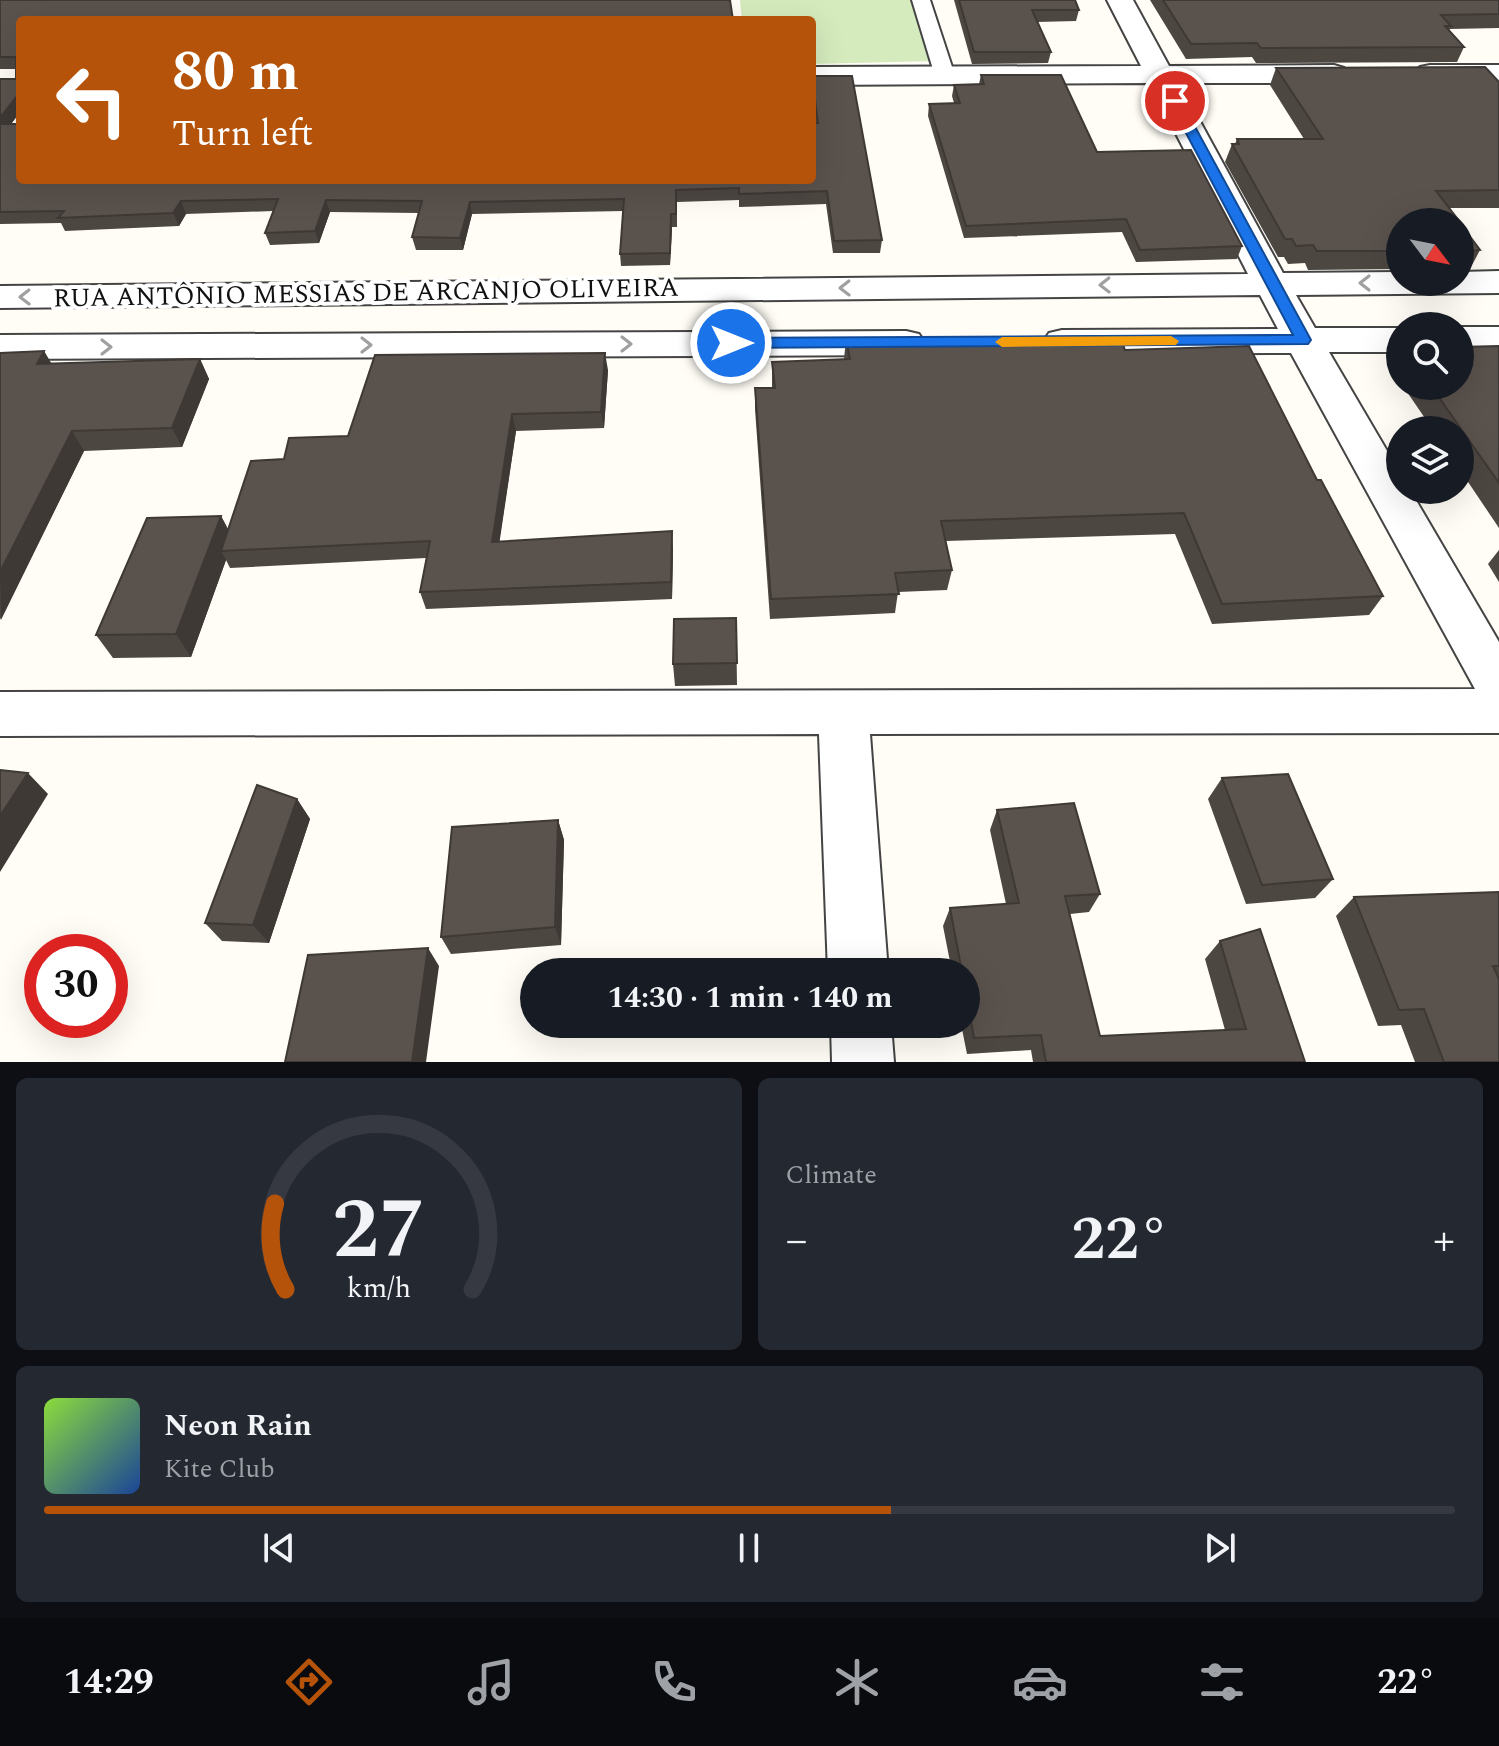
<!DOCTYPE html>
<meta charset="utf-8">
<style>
:root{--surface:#171b24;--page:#242831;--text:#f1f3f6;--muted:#9ea1a6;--line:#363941;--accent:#b45309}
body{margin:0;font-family:Spectral,serif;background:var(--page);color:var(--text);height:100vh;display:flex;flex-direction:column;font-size:30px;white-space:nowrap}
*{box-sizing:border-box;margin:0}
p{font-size:26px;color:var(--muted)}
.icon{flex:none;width:44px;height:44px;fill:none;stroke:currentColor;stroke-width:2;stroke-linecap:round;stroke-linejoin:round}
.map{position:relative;height:1062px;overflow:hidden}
.side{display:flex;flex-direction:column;gap:16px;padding:16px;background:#0d0f14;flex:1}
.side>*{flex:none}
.banner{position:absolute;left:16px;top:16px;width:800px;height:168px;border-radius:8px;box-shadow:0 8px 32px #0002;background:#b45309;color:#fff;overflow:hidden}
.needle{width:52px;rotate:122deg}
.controls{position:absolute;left:1386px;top:208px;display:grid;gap:16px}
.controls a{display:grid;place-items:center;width:88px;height:88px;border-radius:50%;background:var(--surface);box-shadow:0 8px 32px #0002;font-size:40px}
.speed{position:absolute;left:24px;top:934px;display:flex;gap:16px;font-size:40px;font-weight:700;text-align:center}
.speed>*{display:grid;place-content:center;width:104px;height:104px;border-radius:50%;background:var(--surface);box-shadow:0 8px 32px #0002;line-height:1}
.speed .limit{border:12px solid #d22;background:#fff;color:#111}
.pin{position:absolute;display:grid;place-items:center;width:68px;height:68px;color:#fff;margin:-34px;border:4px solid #fff;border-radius:50%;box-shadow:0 2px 8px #0007}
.me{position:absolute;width:88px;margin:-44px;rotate:90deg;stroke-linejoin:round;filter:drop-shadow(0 0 6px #0008)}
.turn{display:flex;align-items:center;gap:28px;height:168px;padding:0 24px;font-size:36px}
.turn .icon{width:104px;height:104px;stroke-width:2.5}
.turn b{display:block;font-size:56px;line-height:68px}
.big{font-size:60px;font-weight:700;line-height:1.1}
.side .widget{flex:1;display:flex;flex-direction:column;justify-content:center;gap:12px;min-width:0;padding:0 28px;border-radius:12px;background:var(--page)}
.side .dial{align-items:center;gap:0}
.dial svg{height:208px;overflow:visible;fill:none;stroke:var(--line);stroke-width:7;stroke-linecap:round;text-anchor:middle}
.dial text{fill:var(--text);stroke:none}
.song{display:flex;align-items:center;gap:24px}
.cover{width:96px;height:96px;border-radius:12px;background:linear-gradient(135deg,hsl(90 70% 55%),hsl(220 70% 35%))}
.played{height:8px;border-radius:4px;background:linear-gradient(90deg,var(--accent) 60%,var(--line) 60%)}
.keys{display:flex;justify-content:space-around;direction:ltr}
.heat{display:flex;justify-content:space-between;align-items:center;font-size:44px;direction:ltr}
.side .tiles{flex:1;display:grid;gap:16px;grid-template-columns:1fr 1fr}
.widget:last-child{grid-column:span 2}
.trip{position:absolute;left:520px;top:958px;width:460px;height:80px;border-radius:40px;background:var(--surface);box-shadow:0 8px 32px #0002;font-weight:700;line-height:80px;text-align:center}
.tabs{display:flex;height:128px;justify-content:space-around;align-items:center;background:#090b0e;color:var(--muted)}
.tabs .icon{width:56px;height:56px}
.tabs .active{color:var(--accent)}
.tabs b{font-size:36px;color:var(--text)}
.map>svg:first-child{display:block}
.green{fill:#d5ebbd}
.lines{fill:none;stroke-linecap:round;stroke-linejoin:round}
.lane-casing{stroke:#444;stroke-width:4}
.street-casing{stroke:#444;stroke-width:4}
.lane{fill:#fff;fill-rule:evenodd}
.street{fill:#fff;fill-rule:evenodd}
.wall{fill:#4d4742}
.shaded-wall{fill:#3f3936}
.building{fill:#5a524d;stroke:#3f3936;stroke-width:2}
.oneway{stroke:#a0a0a0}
.route{fill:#1a73e8;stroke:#114b97;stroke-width:2}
.slow{fill:#f59e0b}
.labels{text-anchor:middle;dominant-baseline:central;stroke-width:8;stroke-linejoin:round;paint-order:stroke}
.street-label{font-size:26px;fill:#111;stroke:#fff}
</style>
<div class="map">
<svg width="1499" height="1062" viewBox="0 0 1499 1062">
<rect width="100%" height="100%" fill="#fffdf5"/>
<!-- green -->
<path class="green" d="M740,0h177l18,61 -123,3v-44h-70z"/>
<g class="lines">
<defs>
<path id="lane" d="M912,0h18l25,76 -3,4 -7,2 -10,-6z"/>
<path id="street" d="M1107,0h26l36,66 165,-1 10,3 4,6 -4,6 -10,3h-155l104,190 117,-1v10h60v-10l39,-1v22l-203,2 19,33h85v24h-71l71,121v17h10l89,152v91l-629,1 18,238h-60l-9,-238 -819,2v-44l1475,-3 -184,-336 -229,1 -13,-3 -6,-9 6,-9 13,-3 216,-1 -18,-34 -1260,13v-22l1248,-12 -98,-191 -338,2v-18l329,-1z
M1430,65h69v16l-79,-2 -4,-6 4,-6z
M1460,327h39v24h-39z
M906,331l13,3 6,9 -6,9 -13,3 -906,4v-24z
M831,1024h60l3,38h-62z"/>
</defs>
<!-- lane casing -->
<use href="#lane" class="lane-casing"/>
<!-- street casing -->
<use href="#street" class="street-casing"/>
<!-- lane -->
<use href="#lane" class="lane"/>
<!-- street -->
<use href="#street" class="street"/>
</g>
<!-- wall -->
<path class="wall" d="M0,0l733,20h-713v92l-9,12 804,-1 -3,-25v-22l70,164 -2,13h-47l-7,-49 -87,3v-7l-62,2v25h-5l-2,38 -49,1 -1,-12 3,-43 -151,3 -9,36h-47l-4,-13 7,-24 -89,-1 -11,31 -49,2 -5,-12 8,-22 -87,3 -7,12 -114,5 -4,-8 -61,1v-145h16v-10h-16z
M954,0h121l4,10 -3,11 -39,1 14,30 -3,11 -76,1z
M1150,0h349v28l-49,1 -1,2 15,16 -7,15 -201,1 -4,-6 -66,2z
M1276,68l223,14v126h-49l-50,14v47l-92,1 -3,-7 -17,1 -4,-7h-6l-53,-95 7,-18h3l2,-5h67l-34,-54z
M981,75l261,171 -5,13 -101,3 -14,-30 -158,6 -36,-122 1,-12 25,-1 -2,-7 2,-11 25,-1z
M1460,223l20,27 -10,19h-10z
M846,339l279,11 192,130 66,116 -14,19 -157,9 -37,-90 -229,7 6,29 -5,20 -49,2 -3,21 -125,6 -15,-210v-21h17v-26l72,-3z
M1499,346v182l-39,-58v-40h-27l-30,-44h57z
M44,351l7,13 149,-5 9,20 -27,68 -98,4 -84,169v-267z
M1400,357v24l-8,-11z
M608,370l-4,58 -88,3 -17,111 174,6 -1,51 -246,10 -6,-17 6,-34 -196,10 -4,-8 -35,97 -78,1 -17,-23 125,-119 7,13 56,-70 64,-23z
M1499,550v32l-11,-18z
M736,618l1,67 -62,1 -2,-22z
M1222,778l111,101 -18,19 -69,6 -38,-105z
M297,799l13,20 -41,124 -47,-2 -17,-18z
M997,810l103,84 -11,18 -19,2 30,122 125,-6 -20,-71 15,-18 85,121h-272l-2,-12 -64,4 -6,-30h5v-52h-14l-9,-46 7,-18 56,-4 -16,-74z
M558,820l6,20 -3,105 -110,9 -10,-17z
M1499,892v170h-84l-14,-37 -23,1 -42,-110 18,-19z"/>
<!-- shaded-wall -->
<path class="shaded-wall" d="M20,92v20l-18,24 -2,-4v-14z
M326,200l4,12 -11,31 -4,-12z
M181,201l5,13 -7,12 -6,-13z
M470,202l2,12 -9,36 -3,-12z
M671,214l1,13 -2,38v-12z
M44,351l12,20 -19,-7z
M605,353l3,17 -4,58 -3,-16z
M200,359l9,20 -27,68 -10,-19z
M512,414l4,17 -19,128 -5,-17z
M72,431l12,20 -83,169 -1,-48z
M221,516l12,23 -12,12 5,9 -35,97 -15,-23z
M672,531l1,17 -1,51 -1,-17z
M28,773l20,21 -48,78v-56z
M297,799l13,20 -41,124 -16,-18z
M558,820l6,20 -3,105 -6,-18z
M428,948l11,18 -13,96h-14z"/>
<!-- building -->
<path class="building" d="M0,0h730l3,20h-393v-1l-28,1h-292v72l-20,26v-39h16v-22h-16z
M959,0h116l4,10h-47l19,42h-77z
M1163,0h336v14l-58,1 10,11h-6l19,21 -203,1 -4,-5 -66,1z
M1485,67l14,15v108l-63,1 24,31h-60v29h-83l-4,-6 -17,1 -4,-7h-7l-53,-95h7l-2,-5h86l-47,-71z
M981,75h80l36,77 94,-2 51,96 -102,4 -14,-31 -160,7 -37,-122 31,-1 -6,-18 30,-1z
M812,76h40l30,164 -48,1 -7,-50 -88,3v-6l-63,2v24h-5l-1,39 -50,1 4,-55 -154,3 -10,36 -48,-1 10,-36 -96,-1 -11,31 -50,2 13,-34 -97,2 -8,12 -115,5 6,-7 -64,1v-88h20v56h792v-57h6z
M1460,223l20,27 -20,2z
M1120,336l5,14 124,-4 68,134h4l62,116 -161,8 -38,-91 -243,8 11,49 -57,3 4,21 -128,5 -16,-211h20l-3,-26 78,-3 -4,-20z
M1499,346v137l-68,-97h29v-39z
M44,351l-7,13 163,-5 -28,69 -100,3 -72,141v-219z
M605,353l-4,59 -89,2 -20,128 180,-11 -1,51 -251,10 10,-51 -209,10 30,-90 33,-2 5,-21 59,-2 27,-81z
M221,516l-45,118 -80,1 51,-117z
M736,618l1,45 -64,1 1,-45z
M0,770l28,3 -28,43z
M1288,774l45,105 -71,6 -40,-107z
M257,785l40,14 -44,126 -48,-2z
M1074,803l26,91 -35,2 35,140 146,-7 -26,-88 40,-12 45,133h-259l-5,-27 -67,3 -8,-44v-22h-4l-12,-64 69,-5 -22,-93z
M558,820l-3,107 -114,10 11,-110z
M1499,892v74h-6l6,13v83h-55l-20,-53 -25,1 -45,-113z
M428,948l-16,114h-127l23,-107z"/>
<!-- one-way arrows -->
<defs><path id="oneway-chevron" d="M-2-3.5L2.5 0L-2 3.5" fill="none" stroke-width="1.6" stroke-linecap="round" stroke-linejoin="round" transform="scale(2)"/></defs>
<g class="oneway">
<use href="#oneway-chevron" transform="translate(1365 283) rotate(180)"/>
<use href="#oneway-chevron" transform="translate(1105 285) rotate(179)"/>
<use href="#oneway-chevron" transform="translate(845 288) rotate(179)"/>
<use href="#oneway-chevron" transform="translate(25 297) rotate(179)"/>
<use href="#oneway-chevron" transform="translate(626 344)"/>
<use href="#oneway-chevron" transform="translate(366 345)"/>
<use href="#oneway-chevron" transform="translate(106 347)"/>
</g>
<!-- route -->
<path class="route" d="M1175,97l6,4 130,239 -3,4 -577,4 -8,-5 8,-5 562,-3 -124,-234z"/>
<!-- slow -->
<path class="slow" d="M1171,336l8,5 -3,4 -174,2 -7,-5 7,-5z"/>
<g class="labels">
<!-- street labels -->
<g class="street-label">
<text transform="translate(366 293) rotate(-1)">RUA ANTÔNIO MESSIAS DE ARCANJO OLIVEIRA</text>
</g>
</g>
</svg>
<div class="controls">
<a><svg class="needle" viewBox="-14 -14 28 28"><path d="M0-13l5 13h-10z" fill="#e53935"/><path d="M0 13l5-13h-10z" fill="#9ea1a6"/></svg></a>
<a><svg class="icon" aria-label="search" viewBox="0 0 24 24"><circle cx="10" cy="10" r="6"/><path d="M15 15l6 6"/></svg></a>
<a><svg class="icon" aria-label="layers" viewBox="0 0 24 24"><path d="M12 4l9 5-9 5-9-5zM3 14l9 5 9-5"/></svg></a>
</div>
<div class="speed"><div class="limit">30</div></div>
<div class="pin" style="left:1175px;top:101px;background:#d93025"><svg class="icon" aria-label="arrive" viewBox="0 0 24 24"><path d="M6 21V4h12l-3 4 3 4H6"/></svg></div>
<svg class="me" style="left:731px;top:343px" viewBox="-20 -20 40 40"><circle r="17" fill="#1a73e8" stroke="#fff" stroke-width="3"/><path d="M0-11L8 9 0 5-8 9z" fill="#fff"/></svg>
<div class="trip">14:30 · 1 min · 140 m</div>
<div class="banner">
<div class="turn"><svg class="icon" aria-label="left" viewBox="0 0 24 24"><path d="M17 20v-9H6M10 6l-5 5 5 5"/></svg><div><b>80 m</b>Turn left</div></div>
</div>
</div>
<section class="side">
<div class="tiles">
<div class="widget dial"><svg viewBox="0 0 100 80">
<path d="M14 69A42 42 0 1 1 86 69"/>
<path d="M14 69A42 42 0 0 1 10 36" stroke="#b45309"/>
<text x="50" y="56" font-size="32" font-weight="700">27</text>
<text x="50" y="72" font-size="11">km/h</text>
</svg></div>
<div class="widget"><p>Climate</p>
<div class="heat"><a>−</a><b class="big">22°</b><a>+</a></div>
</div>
<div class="widget">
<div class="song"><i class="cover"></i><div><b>Neon Rain</b><p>Kite Club</p></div></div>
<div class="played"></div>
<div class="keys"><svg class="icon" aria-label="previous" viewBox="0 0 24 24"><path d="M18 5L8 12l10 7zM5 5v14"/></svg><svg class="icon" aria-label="pause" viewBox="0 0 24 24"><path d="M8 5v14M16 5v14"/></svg><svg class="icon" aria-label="next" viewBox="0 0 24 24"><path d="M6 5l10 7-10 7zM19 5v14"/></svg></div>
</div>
</div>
</section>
<nav class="tabs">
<b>14:29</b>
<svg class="icon active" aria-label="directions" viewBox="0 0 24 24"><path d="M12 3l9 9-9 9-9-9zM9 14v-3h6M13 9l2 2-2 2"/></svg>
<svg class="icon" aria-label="music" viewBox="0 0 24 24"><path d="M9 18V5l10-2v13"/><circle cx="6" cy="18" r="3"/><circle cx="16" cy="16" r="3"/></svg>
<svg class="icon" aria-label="phone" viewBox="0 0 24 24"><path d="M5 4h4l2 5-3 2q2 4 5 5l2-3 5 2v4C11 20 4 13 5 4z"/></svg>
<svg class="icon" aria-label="climate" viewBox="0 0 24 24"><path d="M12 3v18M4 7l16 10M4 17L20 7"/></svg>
<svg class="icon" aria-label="car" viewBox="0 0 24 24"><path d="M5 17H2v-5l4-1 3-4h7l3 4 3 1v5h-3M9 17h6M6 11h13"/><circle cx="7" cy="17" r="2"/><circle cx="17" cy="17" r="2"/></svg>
<svg class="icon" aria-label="filters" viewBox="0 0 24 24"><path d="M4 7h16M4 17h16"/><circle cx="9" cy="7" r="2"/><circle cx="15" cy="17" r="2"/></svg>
<b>22°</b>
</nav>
